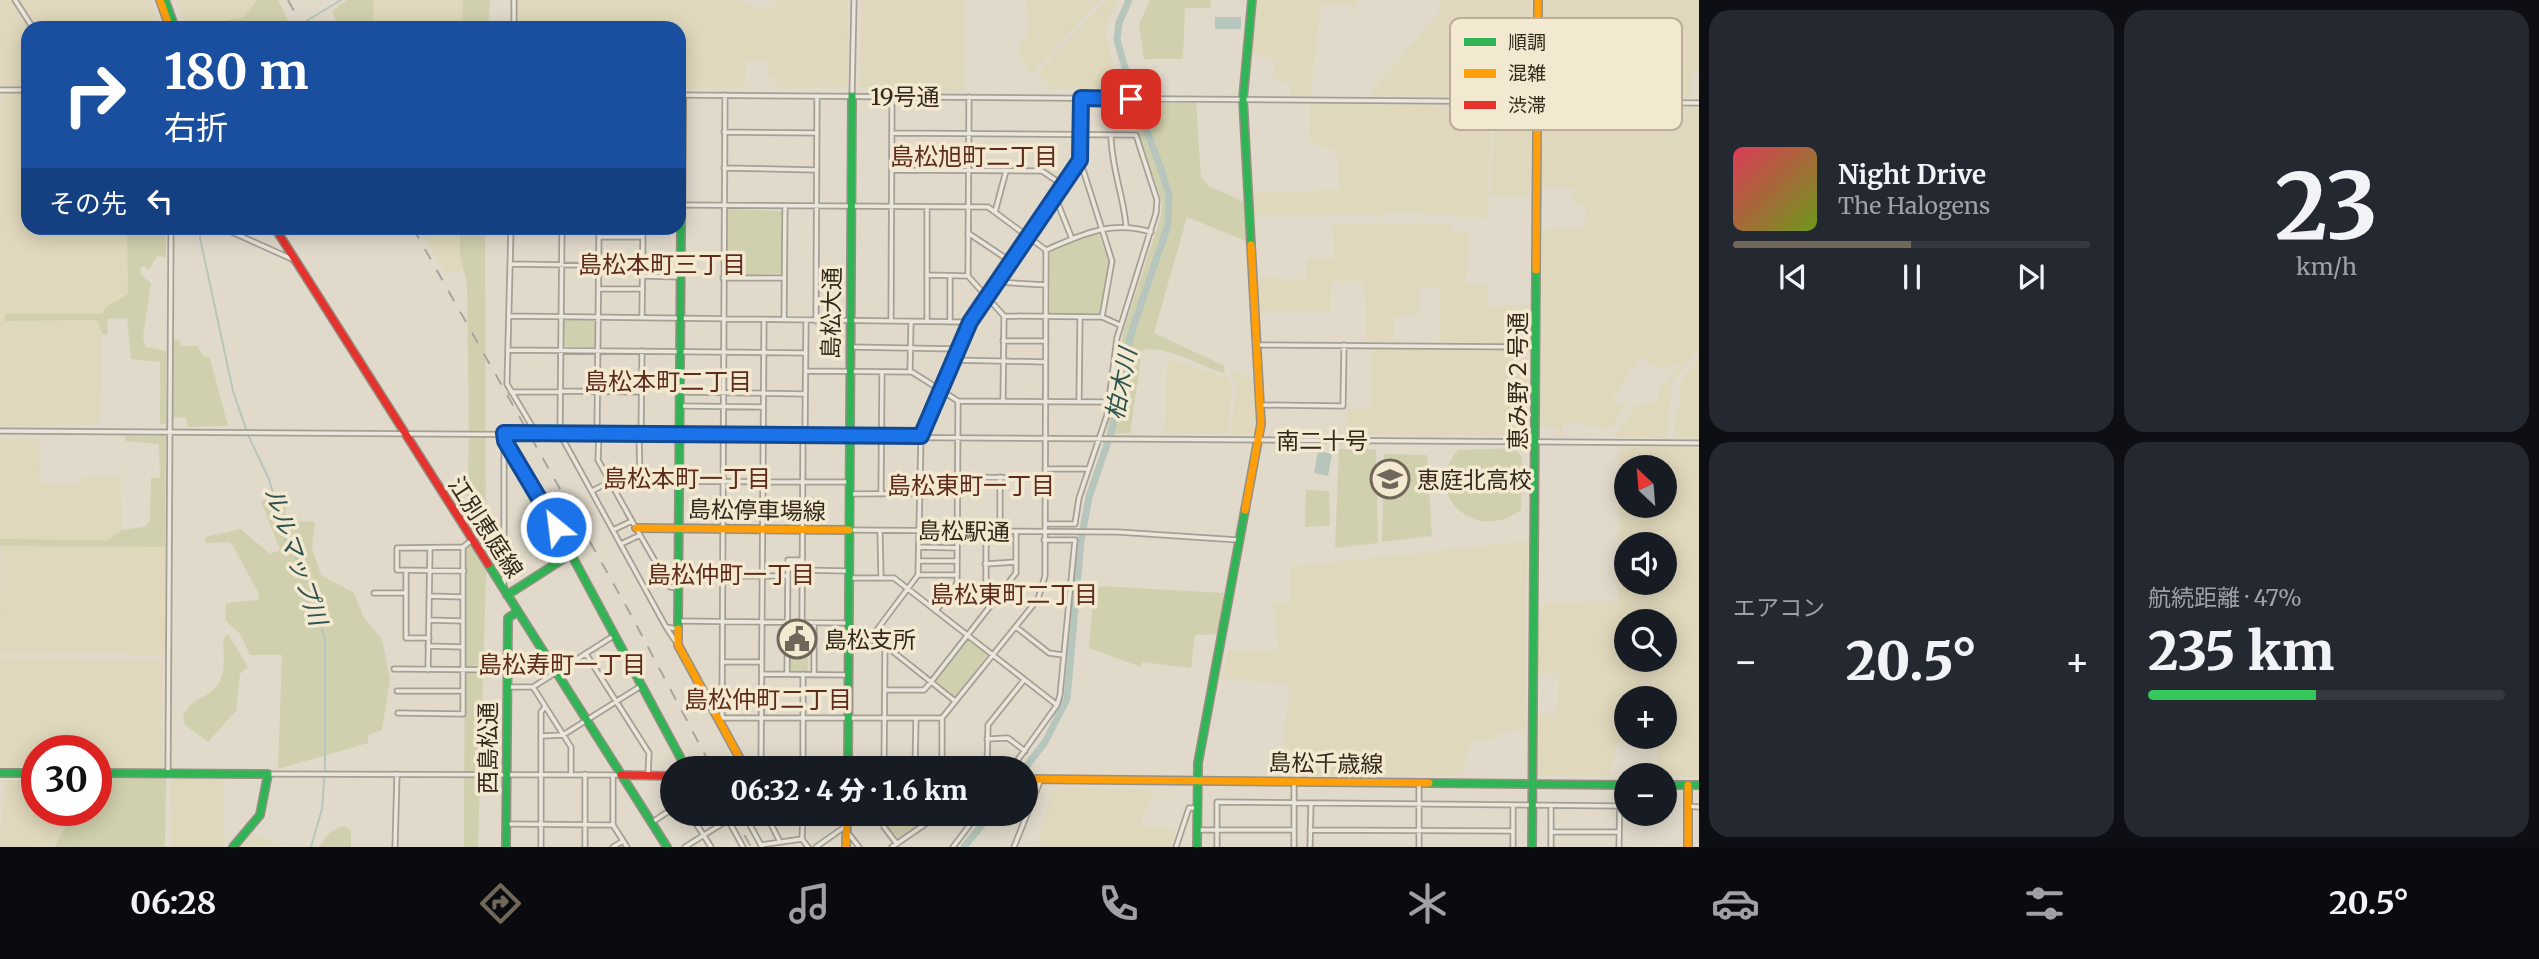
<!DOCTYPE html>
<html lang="ja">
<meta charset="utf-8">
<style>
:root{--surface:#171b24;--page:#242831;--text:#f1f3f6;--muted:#9ea1a6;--line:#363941;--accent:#71665a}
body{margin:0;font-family:Merriweather,"Noto Sans JP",serif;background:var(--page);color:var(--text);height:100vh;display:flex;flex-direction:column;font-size:26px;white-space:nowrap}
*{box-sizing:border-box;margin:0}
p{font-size:23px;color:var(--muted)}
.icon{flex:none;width:38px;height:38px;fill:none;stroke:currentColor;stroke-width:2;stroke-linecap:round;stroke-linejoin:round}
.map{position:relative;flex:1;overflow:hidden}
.panel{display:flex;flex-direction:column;gap:10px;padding:10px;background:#0d0f14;width:840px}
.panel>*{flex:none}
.hud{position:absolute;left:21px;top:21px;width:665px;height:214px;border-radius:21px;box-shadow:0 4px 18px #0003;background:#1a4fa0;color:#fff;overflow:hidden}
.needle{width:46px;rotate:334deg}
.buttons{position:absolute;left:1614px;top:455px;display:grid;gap:14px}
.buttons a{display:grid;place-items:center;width:63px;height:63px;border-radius:50%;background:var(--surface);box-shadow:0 4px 18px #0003;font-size:35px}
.speed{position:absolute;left:21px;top:735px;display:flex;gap:14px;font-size:35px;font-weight:700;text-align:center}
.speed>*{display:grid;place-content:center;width:91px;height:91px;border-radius:50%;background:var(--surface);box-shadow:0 4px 18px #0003;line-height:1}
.speed .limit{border:10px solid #d22;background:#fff;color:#111}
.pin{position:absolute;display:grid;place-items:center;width:60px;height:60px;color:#fff;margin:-30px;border-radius:14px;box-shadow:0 4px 10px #0006}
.me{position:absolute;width:77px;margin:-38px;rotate:331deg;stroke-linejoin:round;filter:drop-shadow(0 0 5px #0008)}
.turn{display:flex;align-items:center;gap:24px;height:147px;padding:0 28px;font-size:32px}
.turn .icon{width:91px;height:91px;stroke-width:2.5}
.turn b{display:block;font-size:49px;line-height:60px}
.then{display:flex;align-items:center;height:66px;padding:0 28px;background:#0003;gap:14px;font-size:26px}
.big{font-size:52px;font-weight:800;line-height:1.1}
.panel .card{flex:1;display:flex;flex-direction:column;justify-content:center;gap:10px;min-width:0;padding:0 24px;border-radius:21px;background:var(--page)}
.panel .dial{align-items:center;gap:0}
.dial b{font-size:91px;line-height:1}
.song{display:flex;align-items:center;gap:21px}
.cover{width:84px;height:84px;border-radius:10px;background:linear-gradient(135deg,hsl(350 70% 55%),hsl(80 70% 35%))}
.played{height:7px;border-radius:4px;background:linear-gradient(90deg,var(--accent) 50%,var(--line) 50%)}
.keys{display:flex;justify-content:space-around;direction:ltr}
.heat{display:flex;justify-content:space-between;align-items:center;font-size:38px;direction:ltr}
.charge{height:10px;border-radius:5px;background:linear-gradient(90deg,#34c759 47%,var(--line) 0)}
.panel .tiles{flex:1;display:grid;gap:10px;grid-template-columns:repeat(2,1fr)}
.trip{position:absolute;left:660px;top:756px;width:378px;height:70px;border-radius:35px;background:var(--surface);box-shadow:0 4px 18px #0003;font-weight:800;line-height:70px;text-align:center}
.tab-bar{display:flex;height:112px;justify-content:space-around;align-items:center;background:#090b0e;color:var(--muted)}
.tab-bar .icon{width:49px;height:49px}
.tab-bar .on{color:var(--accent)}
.tab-bar b{font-size:32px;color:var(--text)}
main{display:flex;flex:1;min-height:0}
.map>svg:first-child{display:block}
.farmland{fill:#e0d8bc;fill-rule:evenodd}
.green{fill:#d0d0ae}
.water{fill:#b6c6bc}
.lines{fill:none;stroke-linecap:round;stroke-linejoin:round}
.stream{stroke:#b6c6bc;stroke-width:2}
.river{stroke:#b6c6bc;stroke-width:7}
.street-casing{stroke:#a69f94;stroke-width:7}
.fast-casing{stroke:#968f84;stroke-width:10}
.slow-casing{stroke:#968f84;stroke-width:10}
.jam-casing{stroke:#968f84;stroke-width:10}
.street{stroke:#eae6dc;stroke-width:3.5}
.fast{stroke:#30b455;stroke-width:7}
.slow{stroke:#ff9f0a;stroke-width:7}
.jam{stroke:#e5322d;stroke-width:7}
.rail{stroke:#a9a49d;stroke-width:2;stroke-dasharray:12 12;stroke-linecap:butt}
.route-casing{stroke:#114b97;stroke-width:18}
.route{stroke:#1a73e8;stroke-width:12}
.labels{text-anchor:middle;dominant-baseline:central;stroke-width:7;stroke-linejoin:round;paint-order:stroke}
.street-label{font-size:23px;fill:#34281d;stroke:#f3e8d0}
.poi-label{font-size:23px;fill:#34281d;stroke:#f3e8d0;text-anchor:start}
.neighbourhood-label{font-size:24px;fill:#5e2b1f;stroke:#f3e8d0}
.water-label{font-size:24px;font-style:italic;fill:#2d5350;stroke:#f3e8d0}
.key{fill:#f3e8d0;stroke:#baae9a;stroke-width:2}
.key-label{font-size:19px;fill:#34281d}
</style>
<main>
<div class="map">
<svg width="1699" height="847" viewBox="0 0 1699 847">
<rect width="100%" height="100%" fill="#e1dacb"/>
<!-- farmland -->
<path class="farmland" d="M0,0h11l18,28 -1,59 -28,-1z
M19,0h132l9,28h-123z
M176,0h81l-14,17 -21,5 -5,6h-31z
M373,0h90l-1,28h-100l11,-7z
M518,0h221l16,8 17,1 6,-9h70l-1,88h-71l-1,-10h-6l-2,-18 -21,1 -1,26 -66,1v-60h-161z
M861,0h104l-1,91 -104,-3z
M1026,0h73l-69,75 -11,-23 1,-9 8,-8z
M1106,0h10l-11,32 12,51 -17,9 -50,-3 -12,-16z
M1257,0h101l-2,7 -35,-3 -11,91 -20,1 1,-12 -18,-4 1,-22 -23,-4z
M1439,0h92l-1,97 -162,-1 71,-84z
M1542,0h157v74l-7,1v23l-150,-1z
M6,93h22v135h99l1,66 -22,13 -4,7h-97v7l92,-1 5,14 -1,86 -4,4 -97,2v-323z
M1310,105h180l-2,113 -68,-3v-4h-37l-3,5h-126l-2,-24 87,-2 -2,-38 -28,-12z
M1531,105l-1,91h-39l3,-90z
M1543,106l156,2v240l-27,35 -5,55 -52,-2 21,-31 20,-2 3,-13 21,-24 -5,-2 -13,6 -23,-12 -29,44 17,2 -16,24 -48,-5 -1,13 -5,1v-9l-17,-1 2,-197 42,-3 2,-23h-13v-16h-32z
M1333,223h118l-1,8 19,1 -3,52 21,1v21l44,-1v31l-8,8 -83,-1v-56l-20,1 -1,26 -24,3 -2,24 -27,1 -1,-61h-34l-1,30h-71l-1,-33 48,1 1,-20 27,-1z
M420,228h40v26l5,17 -20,2z
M1372,349l148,1v14l9,1 -1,70h-181l1,-26 24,-1z
M1699,357v81h-27l7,-34v-20z
M1167,359l61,18 4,12 -5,45h-62z
M1229,369l23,10 3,5v50l-24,1 5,-49z
M0,439h39l1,45h42l1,-7h38l1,53 -14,10 -108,-1z
M1619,445l80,1v331l-39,-2 -4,-31 -39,-2 -7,33h-73v-62l20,-1 2,-38 -22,-1 2,-63 8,-8 71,-1zM1626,467h38v39h-38zM1626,544h38v39h-38zM1626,621h38v39h-38zM1626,698h38v39h-38z
M1527,541l-2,188 -25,3 -6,6 -21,2 -10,23v13l-176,-2 -4,-32 7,-58 -67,-5 5,-27 50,-3 -3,-45 15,-2v-35z
M1,546l164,1v108l-165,-2z
M0,658l163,2 -1,109 -66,-1v-17h-59v17l-37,-1z
M173,778l50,1 1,68h-52l-2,-63z
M37,779v31h38l-7,17 -14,16v4h-54l4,-67z
M1062,787l86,3 5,4 -12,27 2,4 34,6 -4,16h-135l14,-56z
M254,834l29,11 -44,2z"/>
<!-- green -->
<path class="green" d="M257,0h21l11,23 -3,5h-15l-4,-5 -11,5h-39l5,-6 21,-5z
M347,0h26v21l-11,7 -6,-3 -25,3 5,-7 -4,-10z
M463,0h27l-2,28h-26z
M1150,0h61l-1,8h-25l-2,51h-39l-5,-35z
M1196,102l5,75 8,9 35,16 2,39 -59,-24 -33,116 71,33 -1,7c-25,-7 -56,-28 -82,-23l-12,83 -24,1 18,-105 37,-113 1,-14 -27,-79 -20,-1 -2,-18z
M728,209l54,2 -1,62 -54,4z
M127,228h39v30l-9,-2 -8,14 -5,-4 -4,2 1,7 10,8 -8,54 3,10 20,4v73h-6v-62l-29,-3 -4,-41 -19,1 -1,16 -5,-1 -5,-14 -93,1 1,-7h97l4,-7 22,-13z
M460,228h25l1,348 -8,271h-14l1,-296 4,-112 -2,-155 -7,-30z
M1098,233l11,28 -10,53h-49v-63z
M563,319h31l2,30 -31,-1z
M172,340h7l2,6h17l4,9 8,3 18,68 -40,1 -2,-9 -15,-1z
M125,436h41l-1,111 -165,-1v-7l108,1 14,-10 22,-3 6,-6 1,-43h9l-1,-34 -34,-3z
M1513,448l9,9 -1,53c-46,35 -101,-17 -63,-60z
M1339,449h37l2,94 -43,5z
M1384,454l43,1 5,81 -50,6z
M1306,490l23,1 1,35 -25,1z
M287,494l-2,21 13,6 17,1 -3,26 9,27 33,18 10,25 18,21 8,40 -8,51 -14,5v8l-90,26 4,-114h-32l-10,-21 -15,-14 1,-17 32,-3 1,-6 -26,-48 -3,-4 -24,1 -1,-6 36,-8 29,25 10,-4 -19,-49z
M1101,586l123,7 -5,41 -24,1 -4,33 -48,-6 -2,5 -52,-19 5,-58z
M228,634l20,33 -8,7 -4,37 -28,31 -23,-17 -2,-8c8,-20 21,-17 32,-29 11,-12 9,-33 8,-48z
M967,638l21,16 -33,43 -21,-17z
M808,649v22h-19v-21z
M96,778h70l-1,69h-111l21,-37h21z
M887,815h40l3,2 -32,21 -11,-12z
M342,826l9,4v17h-32l10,-14z"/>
<!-- water -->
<path class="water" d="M1215,17h26v12h-26z
M1318,451l14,3 -4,22 -14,-3z"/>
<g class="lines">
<!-- stream -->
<path class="stream" d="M295,28l46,-28
M201,228l-1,10 33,153 13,38
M248,435l21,44 17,61 23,43 16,57v129l-3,40 -11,38"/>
<!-- river -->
<path class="river" d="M1025,768l20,-26 22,-43 14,-158 8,-44 24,-70 9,-59 11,-40 35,-103 1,-30 -9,-29 -28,-74 -15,-52 2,-17 10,-23
M964,847l27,-33"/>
<defs>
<path id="street" d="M15,0l18,28
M514,28v-28
M0,90h28
M679,95l1020,8
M852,96l2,-96
M724,132l93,1
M892,133l244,2 21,65 -1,13 -39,125 -10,77 -28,83 -4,26h-30
M1111,135c0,31 12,59 15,90
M1080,160l32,101 -10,56
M724,168l92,2
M892,170l150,1 21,14
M1055,196l17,43
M681,205l307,2 58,43
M995,212l11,-41
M223,228l71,32
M511,228l-4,156 29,49
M562,228l-2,206 106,193 12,2
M968,233l42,28
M599,237h43
M1046,250c38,-16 64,-30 105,-18
M511,264l131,2
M927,275l41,1 36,40 98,1 18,8
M642,276l38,1
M968,276l1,-179
M723,278h61
M997,282l49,3
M599,289h43
M509,316l460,6
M642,317l1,-89
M784,320l1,-114
M816,321l1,-225
M891,321l1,-225
M927,321v-113
M950,322v-46
M1003,341h43
M1257,345l278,2
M851,347l107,2
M508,350l298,3
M953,360l92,2
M806,371l106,1 46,29 151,1
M910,371l1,-50
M561,391l80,1
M511,392h50
M680,392l125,2
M1003,401l1,-85
M1079,402l1,-85
M1261,405l82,1 1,-61
M680,406l83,1
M0,431l1699,12
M597,434l2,-206
M599,434l-1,26 34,61
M639,434l1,47
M641,434l1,-83
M805,434l1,-113
M506,441l65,113
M1045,469h43
M958,477l87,1
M592,491l19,-10 239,1
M850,494l108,-1
M881,494l1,-122
M613,530l19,-9 8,14 -19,9
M849,530l269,2 120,8
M880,531l1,47
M986,531v57l11,9
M1000,531v-54
M640,535l30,52 8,1
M919,547l38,1
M919,561h38
M985,564l31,-2
M406,570v68h23
M802,570l46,1
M464,571l-67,-1v-22l66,-1 8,-6
M918,575h39
M678,576h109
M848,578h46l163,127
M504,588v-155
M374,593h32
M430,596l33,1
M936,611l21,-28 1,-182
M429,620l33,1
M679,621l169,2
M802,623l1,-188
M666,627l12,18
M1016,627l33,26 14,2
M428,646l35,1
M848,646h38l69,55
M877,646l-1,-15 42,-56 3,-139 49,-114 110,-162 1,-62
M586,654l63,99 -1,22
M722,662h39
M394,669l113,1
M428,670l2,-122
M762,674l86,1
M787,674l1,-114h14
M803,674v94
M814,674v-51
M507,687h26l82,-52
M533,687l38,60v27
M885,690h39l7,-8 85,-109v-41
M397,691h65
M398,713l65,1v-167
M722,717l3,-622
M720,718h222
M542,736l21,-1 78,-49
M987,739l21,-1 17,13
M761,768l3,-448
M884,768l1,-122
M915,768l1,-50
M942,768v-50l96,-119 7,-23 1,-326
M987,768l1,-43 36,-45
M1012,768l45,-63 3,-10 15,-155h-31
M168,773l3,-545
M268,774l351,1
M585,774v73
M613,775v50l14,22
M1688,806l11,1
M690,814l21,33
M725,814l18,33
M744,814l18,33
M766,814l14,28
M803,814l-1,25 6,8
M884,814v13l13,17
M651,823l21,-14
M506,824l107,1
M1198,830h96
M1310,830l203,1
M1551,832h68
M848,833l11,14
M761,845l41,-6
M395,847l2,-73
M541,847v-135l4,-5
M613,847l10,-6
M685,847l43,-27
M816,847l30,-21
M892,847l48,-33
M953,847l25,-33
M1014,847l27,-68
M1176,847l13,-39h9
M1217,847v-45l403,4
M1294,847v-64
M1310,847l1,-44
M1419,847v-64
M1513,847v-42
M1551,847v-41
M1619,847l1,-61"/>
<path id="fast" d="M165,0l10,28
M1251,245l-8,-146 9,-99
M488,564l179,283
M507,595l64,-41 115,214
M678,629l4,-534
M848,768l4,-672
M0,773h37
M96,773l172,1 -8,41 -27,32
M1429,783l197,2
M1664,785h35
M506,847l2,-229 9,-6
M1197,847l1,-84 47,-253
M1532,847l4,-577"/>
<path id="slow" d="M160,0l10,28
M1536,270l2,-270
M1245,510l16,-86 -10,-179
M636,528l213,2
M678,629v16l67,123
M1026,779l403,4
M1688,785v62
M846,847l1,-33"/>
<path id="jam" d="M275,228l213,336
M621,775l51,1"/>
</defs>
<!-- street casing -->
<use href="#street" class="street-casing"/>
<!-- fast casing -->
<use href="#fast" class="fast-casing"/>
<!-- slow casing -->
<use href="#slow" class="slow-casing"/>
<!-- jam casing -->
<use href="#jam" class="jam-casing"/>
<!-- street -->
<use href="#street" class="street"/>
<!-- fast -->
<use href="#fast" class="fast"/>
<!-- slow -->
<use href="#slow" class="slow"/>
<!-- jam -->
<use href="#jam" class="jam"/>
<!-- rail -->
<path class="rail" d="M288,0l15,28
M413,228l217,385 82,155
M733,814l18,33"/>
</g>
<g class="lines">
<defs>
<path id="route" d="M556,527l-51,-86 -1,-8 417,3 49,-114 110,-162 1,-62 50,1"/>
</defs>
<!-- route casing -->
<use href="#route" class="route-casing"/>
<!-- route -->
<use href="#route" class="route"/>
</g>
<!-- icons -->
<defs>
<symbol id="school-ring" viewBox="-11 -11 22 22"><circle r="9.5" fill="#f3e8d0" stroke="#71665a" stroke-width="1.5"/><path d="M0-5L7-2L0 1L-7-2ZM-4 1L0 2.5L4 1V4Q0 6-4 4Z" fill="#71665a"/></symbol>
<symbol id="civic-ring" viewBox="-11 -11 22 22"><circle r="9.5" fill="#f3e8d0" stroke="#71665a" stroke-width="1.5"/><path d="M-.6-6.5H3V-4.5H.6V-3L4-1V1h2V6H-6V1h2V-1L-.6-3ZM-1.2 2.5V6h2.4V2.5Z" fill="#71665a"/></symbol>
</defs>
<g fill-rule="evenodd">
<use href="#school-ring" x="1368" y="457" width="44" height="44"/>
<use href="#civic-ring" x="775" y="617" width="44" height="44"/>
</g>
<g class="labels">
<!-- street labels -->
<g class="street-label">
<text x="905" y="96">19号通</text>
<text transform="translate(831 313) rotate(-89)">島松大通</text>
<text transform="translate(1517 381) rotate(-90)">恵み野２号通</text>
<text x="1322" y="440">南二十号</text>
<text transform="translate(757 510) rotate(1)">島松停車場線</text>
<text transform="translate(486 527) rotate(57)">江別恵庭線</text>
<text transform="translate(964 531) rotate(1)">島松駅通</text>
<text transform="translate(487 748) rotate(-90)">西島松通</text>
<text transform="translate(1326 763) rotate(1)">島松千歳線</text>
</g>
<!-- poi labels -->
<g class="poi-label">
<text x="1417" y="479">恵庭北高校</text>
<text x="824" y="639">島松支所</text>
</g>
<!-- neighbourhood labels -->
<g class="neighbourhood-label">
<text x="974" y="156">島松旭町二丁目</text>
<text x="662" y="264">島松本町三丁目</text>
<text x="668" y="381">島松本町二丁目</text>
<text x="687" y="478">島松本町一丁目</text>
<text x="971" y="485">島松東町一丁目</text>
<text x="731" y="574">島松仲町一丁目</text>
<text x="1014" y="594">島松東町二丁目</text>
<text x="562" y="664">島松寿町一丁目</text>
<text x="768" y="699">島松仲町二丁目</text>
</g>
<!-- water labels -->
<g class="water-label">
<text transform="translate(1121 384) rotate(-79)">柏木川</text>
<text transform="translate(296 556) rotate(71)">ルルマップ川</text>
</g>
</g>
<!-- legend -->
<rect x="1450" y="18" width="232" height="112" rx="10" class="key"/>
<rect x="1464" y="38" width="32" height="8" fill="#30b455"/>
<rect x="1464" y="69" width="32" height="9" fill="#ff9f0a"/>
<rect x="1464" y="101" width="32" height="8" fill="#e5322d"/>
<g class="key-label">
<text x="1508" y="49">順調</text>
<text x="1508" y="80">混雑</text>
<text x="1508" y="112">渋滞</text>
</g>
</svg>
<div class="buttons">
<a><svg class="needle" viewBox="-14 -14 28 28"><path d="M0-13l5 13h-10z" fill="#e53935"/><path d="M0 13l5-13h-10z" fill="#9ea1a6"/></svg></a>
<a><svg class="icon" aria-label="sound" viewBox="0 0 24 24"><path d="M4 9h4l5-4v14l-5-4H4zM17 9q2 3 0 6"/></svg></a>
<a><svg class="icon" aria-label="search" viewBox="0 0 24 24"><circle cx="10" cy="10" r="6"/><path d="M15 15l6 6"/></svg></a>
<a>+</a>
<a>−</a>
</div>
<div class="speed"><div class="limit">30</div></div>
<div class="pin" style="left:1131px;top:99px;background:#d93025"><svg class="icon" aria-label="arrive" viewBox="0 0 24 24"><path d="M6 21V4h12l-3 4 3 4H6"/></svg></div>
<svg class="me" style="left:556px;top:527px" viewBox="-20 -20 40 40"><circle r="17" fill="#1a73e8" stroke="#fff" stroke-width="3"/><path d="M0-11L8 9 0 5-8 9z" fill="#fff"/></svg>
<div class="trip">06:32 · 4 分 · 1.6 km</div>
<div class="hud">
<div class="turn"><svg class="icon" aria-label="right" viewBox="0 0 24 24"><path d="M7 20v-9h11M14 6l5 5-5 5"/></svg><div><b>180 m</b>右折</div></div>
<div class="then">その先<svg class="icon" aria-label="left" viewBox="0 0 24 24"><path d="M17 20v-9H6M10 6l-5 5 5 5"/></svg></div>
</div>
</div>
<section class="panel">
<div class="tiles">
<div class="card">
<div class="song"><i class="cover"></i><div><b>Night Drive</b><p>The Halogens</p></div></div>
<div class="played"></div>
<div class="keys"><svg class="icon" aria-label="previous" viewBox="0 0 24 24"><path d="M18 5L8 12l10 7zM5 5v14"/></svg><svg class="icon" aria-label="pause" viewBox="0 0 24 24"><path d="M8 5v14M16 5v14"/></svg><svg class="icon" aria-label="next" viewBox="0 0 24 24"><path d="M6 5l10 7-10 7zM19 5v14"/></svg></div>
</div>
<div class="card dial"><b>23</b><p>km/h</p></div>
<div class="card"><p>エアコン</p>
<div class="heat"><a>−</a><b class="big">20.5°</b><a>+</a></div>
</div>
<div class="card"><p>航続距離 · 47%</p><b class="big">235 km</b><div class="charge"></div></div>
</div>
</section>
</main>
<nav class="tab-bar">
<b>06:28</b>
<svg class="icon on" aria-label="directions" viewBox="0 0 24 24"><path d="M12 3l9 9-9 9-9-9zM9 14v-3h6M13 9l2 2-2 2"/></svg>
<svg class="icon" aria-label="music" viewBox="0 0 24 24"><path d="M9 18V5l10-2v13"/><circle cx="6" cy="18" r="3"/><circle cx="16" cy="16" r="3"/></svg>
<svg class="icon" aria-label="phone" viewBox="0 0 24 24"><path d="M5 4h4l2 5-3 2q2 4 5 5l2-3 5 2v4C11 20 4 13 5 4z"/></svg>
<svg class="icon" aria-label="climate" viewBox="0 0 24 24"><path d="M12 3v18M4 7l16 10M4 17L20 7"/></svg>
<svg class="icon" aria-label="car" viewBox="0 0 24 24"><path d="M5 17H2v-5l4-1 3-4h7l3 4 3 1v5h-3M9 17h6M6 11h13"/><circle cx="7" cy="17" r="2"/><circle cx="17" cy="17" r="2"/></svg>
<svg class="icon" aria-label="filters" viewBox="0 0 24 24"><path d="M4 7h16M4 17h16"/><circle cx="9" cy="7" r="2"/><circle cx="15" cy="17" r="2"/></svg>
<b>20.5°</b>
</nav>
